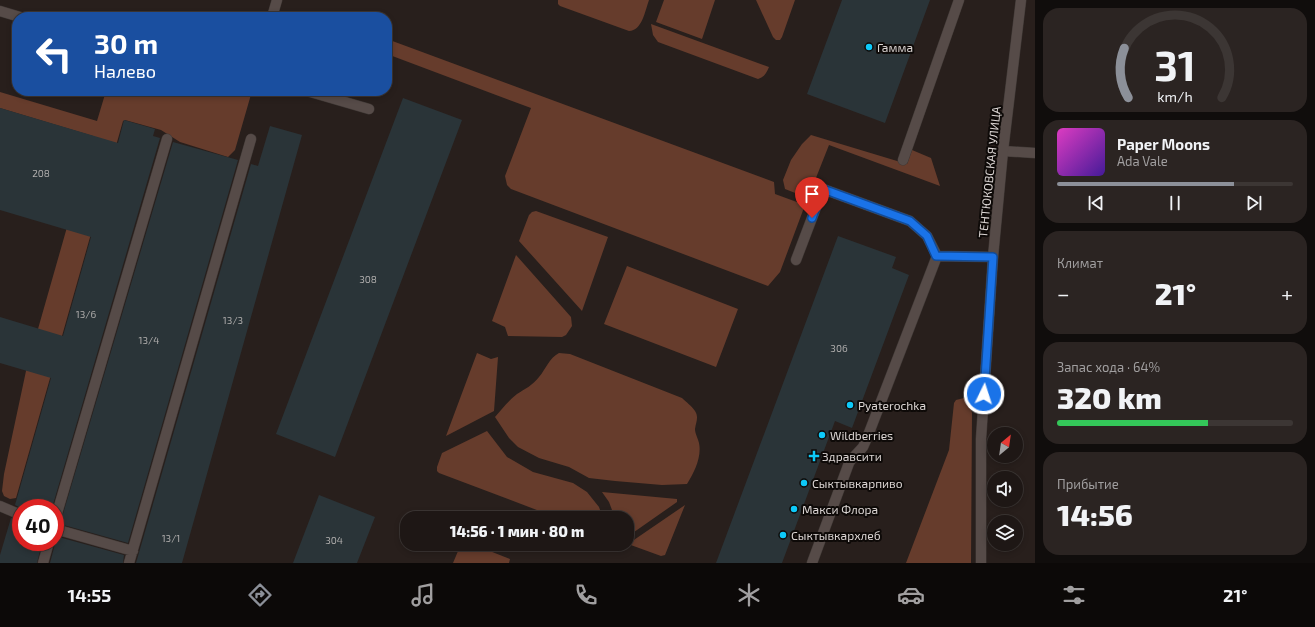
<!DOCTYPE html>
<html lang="ru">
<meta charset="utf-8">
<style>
:root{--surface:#1e1715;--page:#2b2422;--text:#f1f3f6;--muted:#a19fa0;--line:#3c3634;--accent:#8c9099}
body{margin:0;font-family:"Exo 2",sans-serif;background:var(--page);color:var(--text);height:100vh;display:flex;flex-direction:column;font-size:15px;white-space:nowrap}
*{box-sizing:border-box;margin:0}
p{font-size:13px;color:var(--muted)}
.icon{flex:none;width:22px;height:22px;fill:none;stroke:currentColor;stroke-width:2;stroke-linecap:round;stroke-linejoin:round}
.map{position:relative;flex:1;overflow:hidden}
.details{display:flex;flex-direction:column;gap:8px;padding:8px;background:#100d0c;width:280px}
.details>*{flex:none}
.top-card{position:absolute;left:12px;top:12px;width:380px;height:84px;border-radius:16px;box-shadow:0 2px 6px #0003,0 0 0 1px var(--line);background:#1a4fa0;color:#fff;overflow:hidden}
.needle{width:26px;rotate:29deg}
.controls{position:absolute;left:987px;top:427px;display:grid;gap:8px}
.controls a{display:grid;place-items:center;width:36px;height:36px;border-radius:50%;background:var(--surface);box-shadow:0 2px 6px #0003,0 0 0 1px var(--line);font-size:20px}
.speed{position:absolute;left:12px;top:499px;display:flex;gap:8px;font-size:20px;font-weight:700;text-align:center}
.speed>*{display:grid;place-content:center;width:52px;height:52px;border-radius:50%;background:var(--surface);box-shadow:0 2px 6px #0003,0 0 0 1px var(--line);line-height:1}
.speed .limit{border:6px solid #d22;background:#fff;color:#111}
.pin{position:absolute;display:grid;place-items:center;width:34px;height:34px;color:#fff;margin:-41px -17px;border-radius:50% 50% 50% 0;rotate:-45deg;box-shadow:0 0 4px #0007}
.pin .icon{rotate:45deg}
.me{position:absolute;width:44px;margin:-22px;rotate:4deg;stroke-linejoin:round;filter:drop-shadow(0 0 3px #0008)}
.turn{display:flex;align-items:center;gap:14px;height:84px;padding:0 16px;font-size:18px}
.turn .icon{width:52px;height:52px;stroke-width:2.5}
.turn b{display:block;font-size:28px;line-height:34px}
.big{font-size:30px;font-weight:800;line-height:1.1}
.details .widget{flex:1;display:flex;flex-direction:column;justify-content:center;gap:6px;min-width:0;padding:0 14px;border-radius:16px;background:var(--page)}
.details .dial{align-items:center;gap:0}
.dial svg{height:104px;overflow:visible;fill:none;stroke:var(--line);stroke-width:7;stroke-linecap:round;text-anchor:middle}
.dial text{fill:var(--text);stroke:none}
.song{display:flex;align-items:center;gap:12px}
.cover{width:48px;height:48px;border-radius:6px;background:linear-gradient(135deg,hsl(310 70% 55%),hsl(260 70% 35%))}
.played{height:4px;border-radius:2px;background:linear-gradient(90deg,var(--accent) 75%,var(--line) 75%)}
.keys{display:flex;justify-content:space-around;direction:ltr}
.heat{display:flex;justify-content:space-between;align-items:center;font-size:22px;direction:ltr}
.charge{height:6px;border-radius:3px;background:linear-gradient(90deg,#34c759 64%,var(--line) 0)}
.trip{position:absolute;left:400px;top:511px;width:234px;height:40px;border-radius:16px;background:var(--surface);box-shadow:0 2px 6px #0003,0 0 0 1px var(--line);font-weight:800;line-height:40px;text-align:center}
.tabs{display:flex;height:64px;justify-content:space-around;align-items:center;background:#0c0908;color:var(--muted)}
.tabs .icon{width:28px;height:28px}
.tabs .selected{color:var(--accent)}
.tabs b{font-size:18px;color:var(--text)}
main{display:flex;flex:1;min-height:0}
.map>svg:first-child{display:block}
.green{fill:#663c2c}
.building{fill:#2a3438}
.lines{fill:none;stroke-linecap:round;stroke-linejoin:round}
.service-casing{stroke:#413a37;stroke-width:11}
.tertiary-casing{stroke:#413a37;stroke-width:11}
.service{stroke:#564b48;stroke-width:10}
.tertiary{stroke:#564b48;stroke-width:10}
.route-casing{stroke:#114b97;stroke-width:10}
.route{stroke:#1a73e8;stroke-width:7}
.poi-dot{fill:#0dcafa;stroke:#0e0a08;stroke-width:1.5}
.labels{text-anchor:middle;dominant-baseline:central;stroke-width:4;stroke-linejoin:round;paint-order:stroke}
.number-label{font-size:10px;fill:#afadac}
.poi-label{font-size:12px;fill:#dbd5d3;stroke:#0e0a08;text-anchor:start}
.street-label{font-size:12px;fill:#dbd5d3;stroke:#0e0a08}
</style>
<main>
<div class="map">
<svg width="1035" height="563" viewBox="0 0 1035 563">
<rect width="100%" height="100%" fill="#281f1c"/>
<!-- green -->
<path class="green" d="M558,0h91c-4,11 -7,31 -20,31l-69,-25 -2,-2z
M664,0h51l-13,39 -46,-17z
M756,0h39l-13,37 -2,3h-4l-3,-3z
M651,24l118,43c-3,7 -5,10 -11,12l-100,-37 -5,-7z
M387,39l387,143 1,12 30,11 -25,67 -12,14 -257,-97 -4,-4 -2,-9 26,-68 -144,-54z
M106,91h146l-17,59 -7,7 -48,-15 -19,-12 -36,-10 -2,1 -107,377 -6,1 -6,-3 -2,-5 2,-17 22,-103 67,-235 -93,-28v-16l97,29z
M811,135l96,29 5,-14 19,8 9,28 -111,-41 -21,53 -23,-9 -2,-9 8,-20 11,-16z
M536,211l72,26 -26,74 -63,-70 10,-26 3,-3z
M516,255l55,62 1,9 -6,9 -4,2 -54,-1 -3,-9 -13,-6z
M627,266l111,43 -22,58 -112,-43z
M477,353l14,6 7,-2 -4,54 -48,25z
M559,353l11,1 112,44c4,4 10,8 13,13 4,6 1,11 0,18 0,5 3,9 4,14 3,14 -5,30 -12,41l-25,1 -47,-4 -26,-3 -20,-11 -30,-9 -21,-11 -9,-9 -14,-21c7,-8 13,-16 22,-23 8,-5 16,-9 22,-17 7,-8 10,-19 20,-24z
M964,398l4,3 4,12 -1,150h-65l43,-113 5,-47 2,-3z
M487,431l20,26 26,15 40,11 14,9 12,15 4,11h-45l-119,-45 -2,-2v-4l5,-14z
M602,492l75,7v3l-50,35v-19h-12l-6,-16z
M685,505l-20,50 -4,1 -33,-12z
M461,544h11l38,15 -1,4h-56z"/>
<!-- building -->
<path class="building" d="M842,0h88l-45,123 -78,-29z
M403,98l59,22 -127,337 -59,-23z
M0,108l118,35 6,-23 31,9 -2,7 7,2 -108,370h-31l-6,-3 36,-127 -51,-15v-46l63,19 28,-99 -91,-27z
M270,126l32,9 -120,428h-46l115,-399 7,2z
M173,142l65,18 -110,383 -68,-19z
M838,236l58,21 -4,11 17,7 -57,153 -17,-7 -53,142h-66z
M319,495l56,22 -18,46h-64z
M11,518l10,3v21h21l-5,21h-37v-8z
M55,536l69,19 -1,8h-73l5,-19z"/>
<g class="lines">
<defs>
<path id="service" d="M0,11l20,6
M272,17l5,-17
M307,91l62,18
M1003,151l32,2
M903,160l56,-160
M937,256l56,1
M796,260l27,-71 87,32 17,15 10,20 -70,182 -4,9 -12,13 -2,3 -37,100
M0,506l21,9
M55,520l112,-381
M55,529l78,22
M43,563l6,-21
M129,563l122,-424"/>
<path id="tertiary" d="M981,563v-124l12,-182 10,-106 18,-151"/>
</defs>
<!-- service casing -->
<use href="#service" class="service-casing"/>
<!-- tertiary casing -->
<use href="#tertiary" class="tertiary-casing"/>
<!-- service -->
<use href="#service" class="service"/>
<!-- tertiary -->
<use href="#tertiary" class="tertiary"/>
</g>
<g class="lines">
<defs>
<path id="route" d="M812,218l11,-29 87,32 17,15 9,20 57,1 -9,137"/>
</defs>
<!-- route casing -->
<use href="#route" class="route-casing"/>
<!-- route -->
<use href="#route" class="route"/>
</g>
<!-- markers -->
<g class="poi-dot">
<circle cx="869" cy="47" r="4"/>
<circle cx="850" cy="405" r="4"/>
<circle cx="822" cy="435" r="4"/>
<path d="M812 450h4v4h4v4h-4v4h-4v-4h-4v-4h4z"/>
<circle cx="804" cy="483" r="4"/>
<circle cx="794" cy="509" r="4"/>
<circle cx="783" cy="535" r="4"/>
</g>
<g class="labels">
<!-- number labels -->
<g class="number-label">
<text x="41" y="173">208</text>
<text x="368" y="279">308</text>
<text x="86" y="314">13/6</text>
<text x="233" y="320">13/3</text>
<text x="149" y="340">13/4</text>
<text x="839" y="348">306</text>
<text x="171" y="538">13/1</text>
<text x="334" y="540">304</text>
</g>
<!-- poi labels -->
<g class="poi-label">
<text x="877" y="47">Гамма</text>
<text x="858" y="405">Pyaterochka</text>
<text x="830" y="435">Wildberries</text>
<text x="822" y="456">Здравсити</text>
<text x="812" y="483">Сыктывкарпиво</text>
<text x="802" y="509">Макси Флора</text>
<text x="791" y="535">Сыктывкархлеб</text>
</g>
<!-- street labels -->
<g class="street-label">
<text transform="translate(989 172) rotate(-84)">ТЕНТЮКОВСКАЯ УЛИЦА</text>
</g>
</g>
</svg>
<div class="controls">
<a><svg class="needle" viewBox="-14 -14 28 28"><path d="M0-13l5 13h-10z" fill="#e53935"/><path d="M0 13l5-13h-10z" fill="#a19fa0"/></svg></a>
<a><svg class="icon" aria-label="sound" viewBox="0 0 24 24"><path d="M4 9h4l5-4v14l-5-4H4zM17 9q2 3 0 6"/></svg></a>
<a><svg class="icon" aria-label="layers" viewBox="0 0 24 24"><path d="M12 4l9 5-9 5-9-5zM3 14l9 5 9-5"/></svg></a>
</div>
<div class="speed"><div class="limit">40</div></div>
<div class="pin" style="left:812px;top:218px;background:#d93025"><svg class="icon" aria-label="arrive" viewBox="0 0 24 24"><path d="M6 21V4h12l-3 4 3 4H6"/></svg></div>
<svg class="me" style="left:984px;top:394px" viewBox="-20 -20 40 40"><circle r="17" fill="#1a73e8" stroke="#fff" stroke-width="3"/><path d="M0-11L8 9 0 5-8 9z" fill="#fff"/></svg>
<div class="trip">14:56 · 1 мин · 80 m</div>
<div class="top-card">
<div class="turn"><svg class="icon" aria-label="left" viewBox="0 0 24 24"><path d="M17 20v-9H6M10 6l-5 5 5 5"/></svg><div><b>30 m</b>Налево</div></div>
</div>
</div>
<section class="details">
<div class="widget dial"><svg viewBox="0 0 100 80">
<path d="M14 69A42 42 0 1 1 86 69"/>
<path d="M14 69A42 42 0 0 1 11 31" stroke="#8c9099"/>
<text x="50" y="56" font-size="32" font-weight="700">31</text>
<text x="50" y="72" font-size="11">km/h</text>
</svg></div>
<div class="widget">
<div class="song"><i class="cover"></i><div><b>Paper Moons</b><p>Ada Vale</p></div></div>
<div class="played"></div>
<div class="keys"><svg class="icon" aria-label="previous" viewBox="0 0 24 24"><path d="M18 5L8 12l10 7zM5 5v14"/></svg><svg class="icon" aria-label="pause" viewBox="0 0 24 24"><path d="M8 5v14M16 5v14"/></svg><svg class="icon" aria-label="next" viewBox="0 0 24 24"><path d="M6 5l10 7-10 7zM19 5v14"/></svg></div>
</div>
<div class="widget"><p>Климат</p>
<div class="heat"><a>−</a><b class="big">21°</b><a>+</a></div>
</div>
<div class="widget"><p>Запас хода · 64%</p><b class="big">320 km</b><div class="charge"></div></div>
<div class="widget"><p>Прибытие</p><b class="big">14:56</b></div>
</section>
</main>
<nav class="tabs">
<b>14:55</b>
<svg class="icon selected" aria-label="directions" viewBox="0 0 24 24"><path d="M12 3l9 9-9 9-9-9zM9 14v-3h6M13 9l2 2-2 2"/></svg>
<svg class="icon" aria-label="music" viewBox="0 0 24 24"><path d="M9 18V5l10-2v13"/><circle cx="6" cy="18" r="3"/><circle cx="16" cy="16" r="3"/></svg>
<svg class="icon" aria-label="phone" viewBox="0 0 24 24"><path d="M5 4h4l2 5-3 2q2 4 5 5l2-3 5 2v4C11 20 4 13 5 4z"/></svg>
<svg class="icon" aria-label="climate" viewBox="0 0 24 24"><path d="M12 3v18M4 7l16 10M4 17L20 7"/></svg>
<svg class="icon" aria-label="car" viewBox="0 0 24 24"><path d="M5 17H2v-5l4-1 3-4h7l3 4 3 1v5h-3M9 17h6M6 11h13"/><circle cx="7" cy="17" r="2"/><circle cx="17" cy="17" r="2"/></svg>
<svg class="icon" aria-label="filters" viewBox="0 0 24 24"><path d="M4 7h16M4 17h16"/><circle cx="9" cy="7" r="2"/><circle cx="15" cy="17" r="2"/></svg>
<b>21°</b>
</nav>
